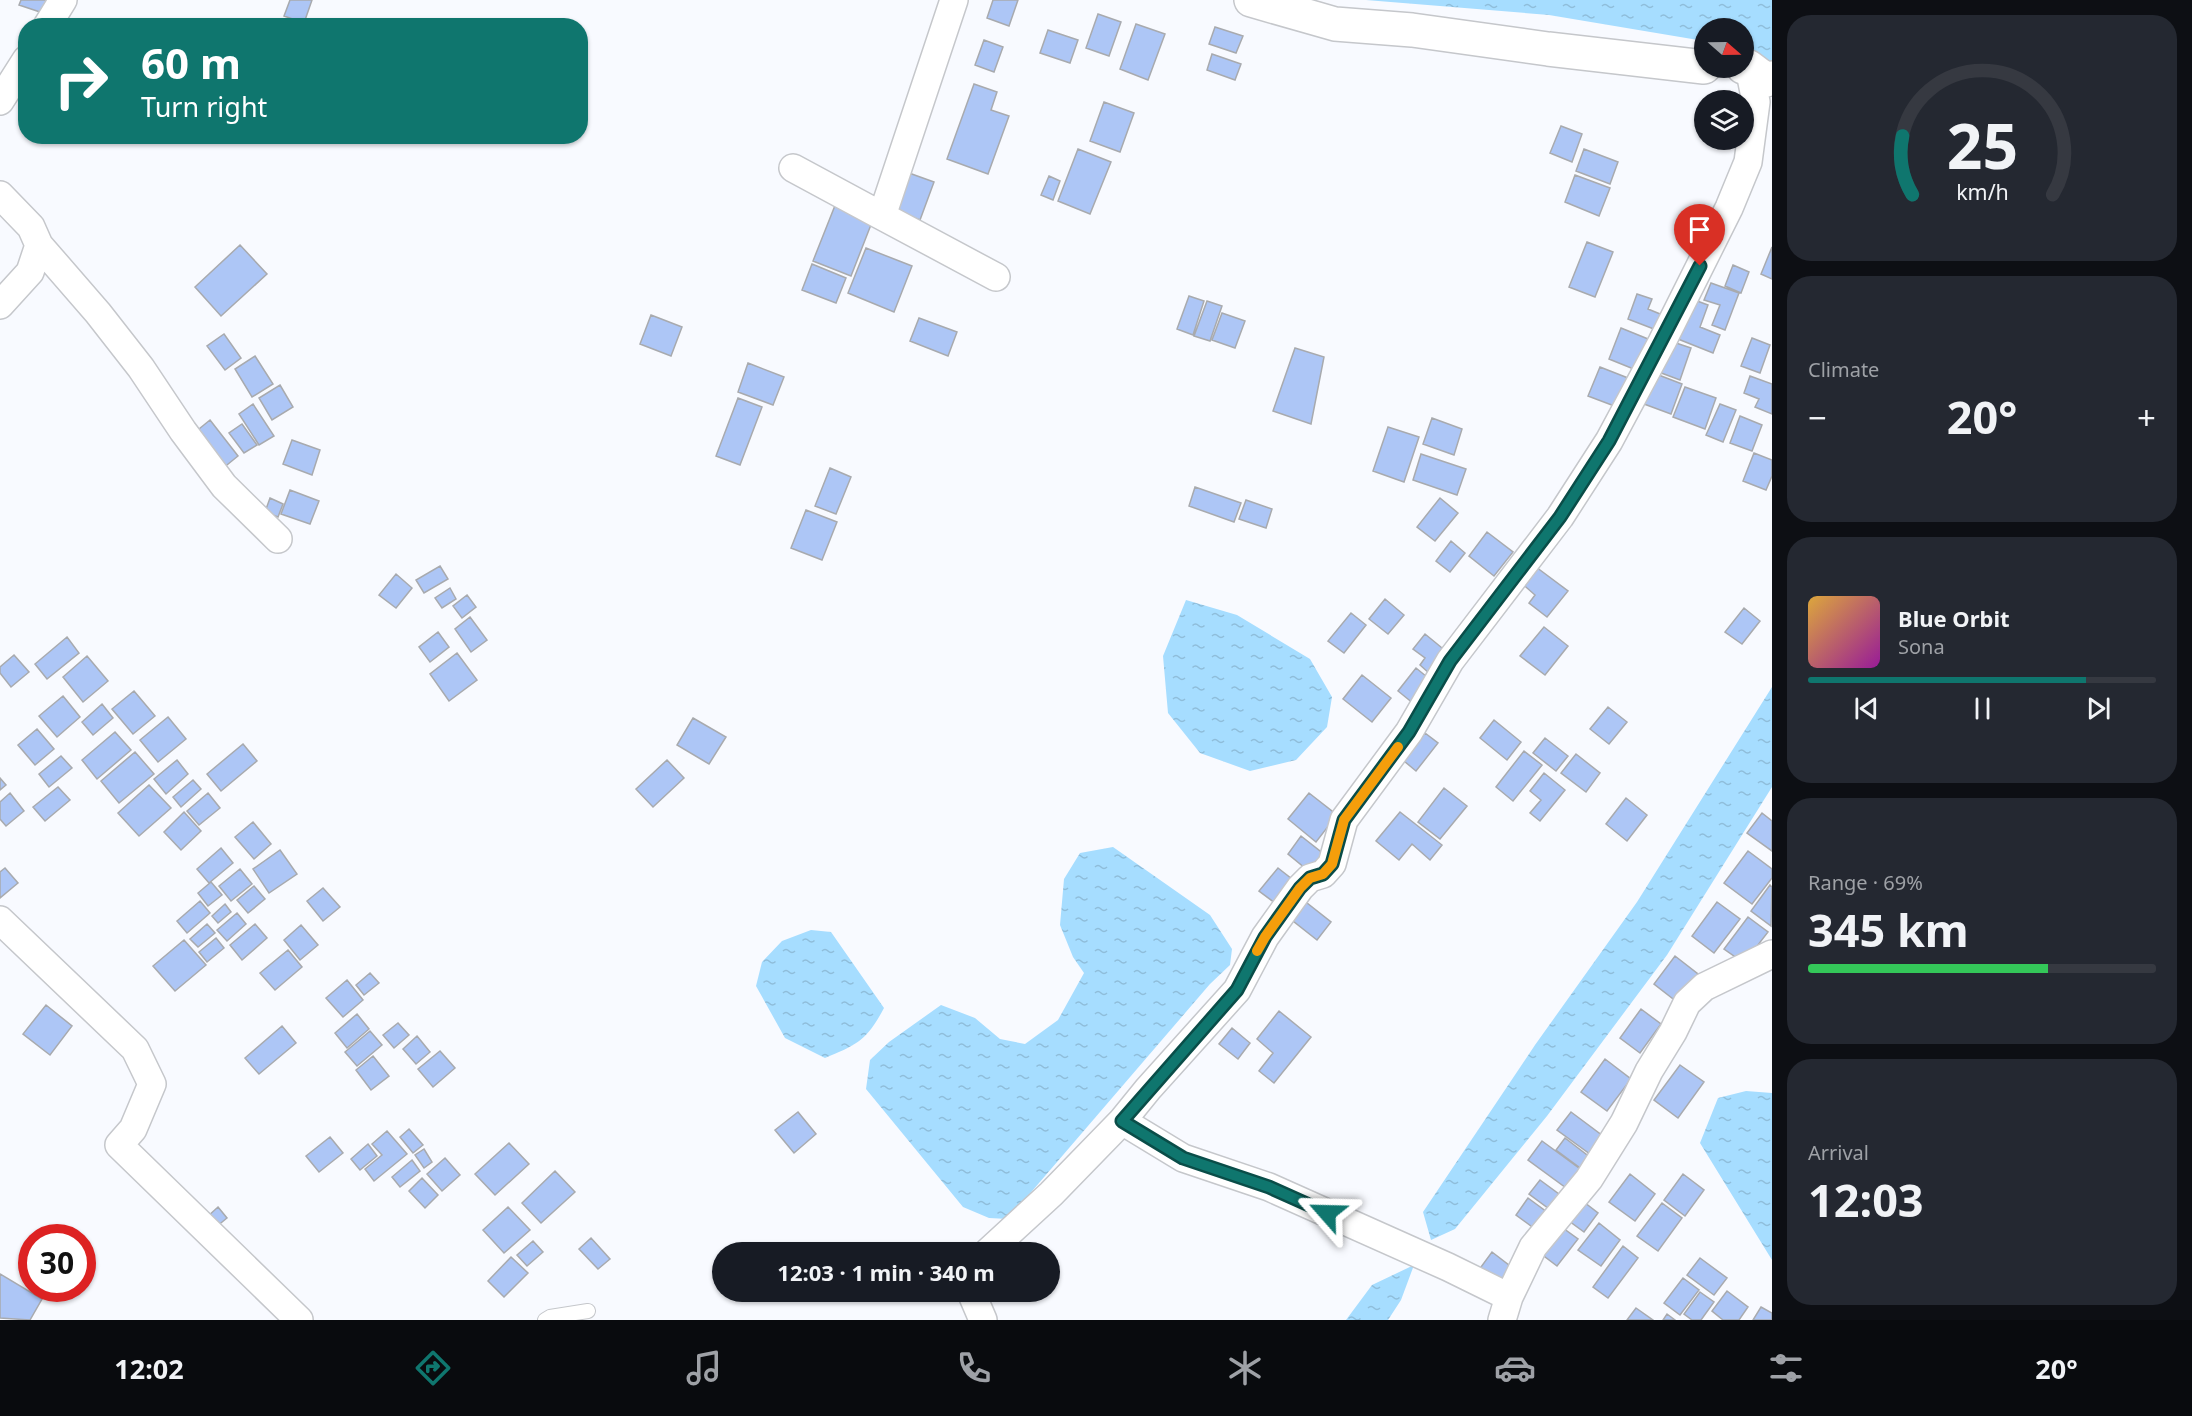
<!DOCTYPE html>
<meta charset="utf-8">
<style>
:root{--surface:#171b24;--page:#242831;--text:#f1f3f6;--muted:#9ea1a6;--line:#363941;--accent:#0f766e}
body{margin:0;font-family:"Noto Sans",sans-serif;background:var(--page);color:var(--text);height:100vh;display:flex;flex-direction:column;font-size:22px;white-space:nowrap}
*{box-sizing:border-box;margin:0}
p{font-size:20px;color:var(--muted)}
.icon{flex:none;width:33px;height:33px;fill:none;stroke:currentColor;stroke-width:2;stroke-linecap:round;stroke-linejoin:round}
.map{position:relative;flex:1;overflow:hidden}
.sheet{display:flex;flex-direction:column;gap:15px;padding:15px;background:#0d0f14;width:420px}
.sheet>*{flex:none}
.top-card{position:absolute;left:18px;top:18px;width:570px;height:126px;border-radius:24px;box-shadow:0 2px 4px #0004;background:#0f766e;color:#fff;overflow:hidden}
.needle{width:39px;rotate:110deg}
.controls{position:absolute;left:1694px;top:18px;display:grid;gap:12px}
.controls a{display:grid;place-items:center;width:60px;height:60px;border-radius:50%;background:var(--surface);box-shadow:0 2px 4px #0004;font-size:30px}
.speed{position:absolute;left:18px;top:1224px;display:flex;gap:12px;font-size:30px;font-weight:700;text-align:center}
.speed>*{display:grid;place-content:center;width:78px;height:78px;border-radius:50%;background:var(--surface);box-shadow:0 2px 4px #0004;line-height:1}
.speed .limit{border:9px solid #d22;background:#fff;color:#111}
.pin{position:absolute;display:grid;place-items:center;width:51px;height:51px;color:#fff;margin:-62px -26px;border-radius:50% 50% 50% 0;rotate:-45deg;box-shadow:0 0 6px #0007}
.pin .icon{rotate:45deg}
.me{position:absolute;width:66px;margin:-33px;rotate:295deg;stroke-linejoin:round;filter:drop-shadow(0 0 4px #0008)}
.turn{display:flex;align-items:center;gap:21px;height:126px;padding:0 24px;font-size:27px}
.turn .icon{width:78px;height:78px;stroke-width:2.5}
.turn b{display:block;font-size:42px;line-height:51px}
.big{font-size:45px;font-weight:700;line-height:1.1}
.sheet .widget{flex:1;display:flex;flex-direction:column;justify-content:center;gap:9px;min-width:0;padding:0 21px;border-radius:24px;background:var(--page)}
.sheet .dial{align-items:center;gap:0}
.dial svg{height:156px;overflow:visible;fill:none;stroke:var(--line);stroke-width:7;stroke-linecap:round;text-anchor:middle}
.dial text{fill:var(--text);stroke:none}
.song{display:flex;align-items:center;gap:18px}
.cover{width:72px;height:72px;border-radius:9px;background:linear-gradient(135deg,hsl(40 70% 55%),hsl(300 70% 35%))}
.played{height:6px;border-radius:3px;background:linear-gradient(90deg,var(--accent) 80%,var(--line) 80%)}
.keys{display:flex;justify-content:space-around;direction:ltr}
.heat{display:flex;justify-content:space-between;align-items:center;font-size:33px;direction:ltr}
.charge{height:9px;border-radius:4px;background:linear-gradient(90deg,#34c759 69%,var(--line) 0)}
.trip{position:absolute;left:712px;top:1242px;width:348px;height:60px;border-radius:30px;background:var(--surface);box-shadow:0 2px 4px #0004;font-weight:700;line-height:60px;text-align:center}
.tabs{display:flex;height:96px;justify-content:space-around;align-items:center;background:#090b0e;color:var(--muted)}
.tabs .icon{width:42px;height:42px}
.tabs .on{color:var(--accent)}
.tabs b{font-size:27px;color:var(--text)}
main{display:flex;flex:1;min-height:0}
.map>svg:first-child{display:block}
.water{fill:url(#water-ripples)}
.building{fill:#adc6f6;stroke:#a8aaae;stroke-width:1.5}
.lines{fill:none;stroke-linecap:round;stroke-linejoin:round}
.service-casing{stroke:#c5c7cb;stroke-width:16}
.minor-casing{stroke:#c5c7cb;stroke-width:30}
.tertiary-casing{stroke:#c5c7cb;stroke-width:36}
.service{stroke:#fff;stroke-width:14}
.minor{stroke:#fff;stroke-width:27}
.tertiary{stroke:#fff;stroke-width:33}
.route-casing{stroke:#0a4d48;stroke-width:15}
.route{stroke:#0f766e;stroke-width:10}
.slow{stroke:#f59e0b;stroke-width:10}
</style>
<main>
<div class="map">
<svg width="1772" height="1320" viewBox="0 0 1772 1320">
<defs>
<pattern id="water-ripples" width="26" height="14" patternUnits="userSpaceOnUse" patternTransform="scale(1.5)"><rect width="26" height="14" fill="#a6ddff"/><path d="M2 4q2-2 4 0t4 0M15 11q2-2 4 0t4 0" fill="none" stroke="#8fbdda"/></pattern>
</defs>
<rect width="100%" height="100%" fill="#f8faff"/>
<!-- water -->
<path class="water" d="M1366,0h406v79l-29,-28v-23h-39v13l-155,-26z
M1186,600l51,15 73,44 22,38 -5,30 -31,33 -46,11 -50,-18 -32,-40 -5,-57z
M1772,687v100l-105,168 -120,161 -92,113 -24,11 -8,-28 112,-167 102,-143z
M1113,847l97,68 22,34 -2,16 -20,19 -202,235 -19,-1 -26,-11 -97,-118 4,-29 19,-18 52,-37 34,13 25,21 25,5 33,-24 26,-47 -11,-16 -13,-32 4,-46 16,-26z
M811,930l20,2 53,76c-17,32 -27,37 -59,50l-40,-20 -29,-52 6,-24 20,-21z
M1746,1091l26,2v167l-72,-117 18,-45z
M1414,1265l-13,35 -13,20h-42l26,-35z"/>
<!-- building -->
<path class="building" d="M21,0h30l-5,14 -27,-9z
M290,0h22l-8,23 -20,-7z
M993,0h25l-9,26 -22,-8z
M1098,14l23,8 -12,34 -23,-8z
M1136,24l29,10 -17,46 -28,-11z
M1215,27l28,9 -7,17 -27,-9z
M1048,30l30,10 -8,23 -30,-10z
M984,40l19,7 -9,25 -19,-7z
M1212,54l29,10 -6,16 -28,-10z
M974,84l23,8 -6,18 18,6 -21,58 -41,-15z
M1104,102l30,11 -14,39 -30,-11z
M1561,126l21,8 -10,28 -22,-9z
M1078,149l33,13 -21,52 -32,-13z
M1584,149l34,13 -8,22 -34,-13z
M909,173l25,9 -14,38 -24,-9z
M1575,175l35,13 -11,28 -34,-14z
M1049,176l11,5 -7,19 -12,-5z
M836,203l38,14 -23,59 -38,-15z
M1587,242l26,10 -18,45 -26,-10z
M240,245l27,29 -46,42 -26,-29z
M1772,247v32l-11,-5z
M866,248l46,18 -18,46 -46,-19z
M812,264l34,14 -10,25 -34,-13z
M1733,265l16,7 -8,21 -16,-7z
M1711,283l28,10 -14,37 -13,-5 8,-20 -16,-5z
M1637,294l15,5 -4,10 17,7 -6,15 -31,-12z
M1189,296l15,5 -11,34 -16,-6z
M1689,298l19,7 -8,22 20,8 -7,18 -40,-16z
M1207,301l15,5 -12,35 -16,-5z
M1222,313l23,8 -10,27 -23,-8z
M651,315l31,12 -11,29 -31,-12z
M919,318l38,14 -9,24 -38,-15z
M1621,328l32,13 -12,31 -32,-13z
M224,334l17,24 -16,12 -18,-24z
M1752,338l18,7 -10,28 -19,-7z
M1667,340l24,8 -11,32 -24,-9z
M1295,348l29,9 -13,67 -38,-13z
M255,356l18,28 -21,13 -17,-28z
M748,363l36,14 -11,28 -35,-13z
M1600,367l28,11 -11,29 -29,-11z
M1656,374l26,10 -11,30 -27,-10z
M1750,376l22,8v30l-17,-7 4,-8 -15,-6z
M280,385l13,22 -21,13 -13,-22z
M1685,387l31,11 -11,31 -32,-12z
M738,398l24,9 -22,58 -24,-9z
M253,404l21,32 -15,9 -20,-31z
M1720,404l16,6 -13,32 -17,-7z
M1740,416l22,9 -10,26 -22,-8z
M1432,418l30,11 -8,26 -31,-11z
M210,420l28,36 -16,13 -28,-36z
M242,424l15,21 -13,8 -15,-20z
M1388,427l31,10 -15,45 -31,-11z
M292,440l28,10 -8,25 -29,-11z
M1754,453l18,7v16l-6,14 -23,-9z
M1421,454l45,15 -9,26 -44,-15z
M830,468l21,9 -15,37 -21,-8z
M1195,487l46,16 -7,19 -45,-16z
M290,490l29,11 -9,23 -29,-10z
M270,498l13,6 -5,13 -13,-5z
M1440,498l18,15 -23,28 -18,-14z
M1246,500l26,9 -6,19 -27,-9z
M806,510l31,12 -15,38 -31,-12z
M1487,532l26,20 -19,24 -25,-20z
M1451,541l14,12 -15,19 -14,-11z
M1532,564l36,27 -21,26 -18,-14 6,-8 -16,-14z
M440,566l8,13 -24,14 -8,-13z
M396,574l16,14 -16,20 -17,-13z
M450,588l6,11 -14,9 -7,-10z
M467,595l9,12 -14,11 -9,-12z
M1385,599l19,16 -16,19 -19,-15z
M1744,608l16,13 -18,23 -17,-12z
M1351,613l15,12 -22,28 -16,-12z
M470,617l17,23 -16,12 -16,-23z
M1544,627l24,19 -23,29 -25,-19z
M438,632l11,15 -19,15 -11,-15z
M1425,634l22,18 -17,22 -10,-9 5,-7 -12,-9z
M67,637l12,16 -32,26 -12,-15z
M457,653l20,27 -28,21 -19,-27z
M14,655l15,17 -18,15 -11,-14v-6z
M87,656l21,25 -25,21 -20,-25z
M1416,668l16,13 -18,23 -16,-13z
M1362,675l29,23 -19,24 -29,-23z
M134,691l21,25 -22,18 -21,-25z
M63,696l17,21 -23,20 -18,-21z
M102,704l11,14 -20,17 -11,-13z
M1608,707l19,15 -18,22 -19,-15z
M168,717l18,22 -28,23 -18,-22z
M693,718l33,19 -17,27 -32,-19z
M1494,720l27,22 -14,18 -27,-22z
M37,729l17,20 -19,16 -17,-20z
M115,732l16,18 -34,29 -15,-19z
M1425,733l13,10 -22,28 -12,-10z
M1545,738l23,18 -12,15 -23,-18z
M243,744l14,17 -36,30 -14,-17z
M1524,751l18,14 -29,36 -17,-14z
M135,752l19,22 -35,29 -18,-22z
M1576,754l24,19 -14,19 -25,-19z
M61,756l11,12 -23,19 -10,-13z
M177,760l11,14 -22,20 -12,-15z
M667,760l17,18 -31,29 -17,-18z
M1544,773l21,17 -25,31 -10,-8 11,-13 -11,-9z
M0,778l6,7 -6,5z
M193,780l8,9 -20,18 -8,-10z
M149,785l22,23 -32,28 -21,-23z
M58,787l12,13 -25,21 -12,-14z
M1444,788l23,18 -27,33 -22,-17z
M10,793l14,18 -18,15 -6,-7v-17z
M208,793l12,15 -21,17 -12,-14z
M1309,793l28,22 -21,27 -28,-23z
M1626,798l21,17 -20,26 -21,-17z
M184,812l17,19 -20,19 -17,-18z
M1400,812l42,33 -12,15 -18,-16 -13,16 -23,-19z
M1762,813l10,8v30l-25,-18z
M253,822l18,22 -17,15 -19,-22z
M1301,836l24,19 -14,18 -23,-19z
M221,848l12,15 -24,20 -12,-14z
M280,850l17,24 -28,19 -16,-24z
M1748,851l24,18v9l-20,26 -28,-21z
M5,868l13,15 -18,15v-26z
M1278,868l19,15 -18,23 -20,-15z
M240,869l12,15 -21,17 -12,-15z
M211,882l11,13 -14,11 -10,-13z
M1770,885l2,2 -1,39 -20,-15z
M254,886l11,13 -17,14 -11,-13z
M323,888l17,19 -17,14 -16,-20z
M1302,899l29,23 -14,18 -29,-23z
M200,901l10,12 -23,20 -10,-12z
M1717,902l23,17 -26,34 -22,-17z
M225,904l6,8 -13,11 -6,-7z
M237,913l9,11 -19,17 -10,-11z
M1748,917l20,15 -24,31 -20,-14z
M207,924l8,9 -17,14 -8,-8z
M255,924l12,14 -25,22 -12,-15z
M301,925l17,20 -18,15 -16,-20z
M216,938l8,10 -17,14 -8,-10z
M184,940l22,25 -31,26 -22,-25z
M288,950l14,17 -27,23 -15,-17z
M1675,956l23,18 -21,28 -23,-18z
M370,973l9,10 -15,12 -8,-10z
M347,980l16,20 -20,17 -17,-19z
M46,1005l26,21 -22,29 -27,-21z
M1641,1009l20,15 -21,29 -20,-15z
M1279,1011l32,26 -37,46 -15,-12 14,-18 -16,-14z
M357,1014l12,15 -22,19 -12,-15z
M398,1023l11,12 -15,13 -11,-13z
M282,1026l14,17 -37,31 -14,-16z
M1232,1028l18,15 -12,16 -19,-15z
M370,1031l12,14 -25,21 -12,-14z
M417,1036l13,16 -14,12 -13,-15z
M440,1051l15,17 -22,19 -15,-18z
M373,1056l16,20 -18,14 -15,-20z
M1605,1059l26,20 -24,32 -26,-19z
M1680,1065l24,17 -26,36 -24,-18z
M798,1112l18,22 -22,19 -19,-23z
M1571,1112l36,27 -13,18 -37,-27z
M409,1129l14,16 -10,8 -13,-16z
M387,1131l20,23 -33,27 -9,-12 17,-14 -10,-11z
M330,1137l13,16 -24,19 -13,-16z
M1565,1138l26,20 -8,12 -27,-20z
M1542,1141l45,33 -14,19 -45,-33z
M509,1143l20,21 -34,31 -20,-21z
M368,1144l9,12 -17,14 -9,-11z
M424,1149l8,13 -8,6 -9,-13z
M445,1158l15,17 -18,16 -15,-17z
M412,1160l8,11 -20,16 -8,-10z
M555,1171l20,21 -34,31 -19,-20z
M1630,1174l25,20 -20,27 -26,-19z
M1683,1174l21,16 -19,26 -21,-16z
M422,1178l16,17 -13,13 -16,-17z
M1540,1180l27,20 -11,14 -27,-20z
M1528,1198l23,17 -12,17 -23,-17z
M1580,1199l18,14 -14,19 -19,-14z
M1662,1203l20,15 -24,33 -21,-15z
M218,1207l9,11 -11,9 -9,-10z
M508,1207l22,23 -26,23 -21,-23z
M1556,1223l22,16 -21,27 -21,-16z
M1599,1223l21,17 -19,26 -23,-16z
M591,1238l19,21 -12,10 -19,-20z
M1013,1240l11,12h-23z
M533,1241l10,11 -16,14 -10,-11z
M1623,1246l15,12 -30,40 -15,-11z
M1492,1252l22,17 -14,18 -22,-16z
M511,1257l17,16 -24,24 -16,-16z
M1700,1258l27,20 -13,17 -27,-20z
M0,1274l42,25 -12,21 -30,-2z
M1683,1278l16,12 -19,25 -16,-12z
M1727,1291l21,16 -9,13h-16l-11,-9z
M1700,1292l14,10 -13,18h-9l-8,-6z
M1761,1307l11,6v7h-19z
M1636,1308l17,12h-26z
M1667,1314l8,6h-12z"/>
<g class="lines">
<defs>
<path id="service" d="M545,1320l5,-3 38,-6"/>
<path id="minor" d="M47,26l16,-26
M0,101l26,-41
M793,168l89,48 72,-216
M0,195l31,32 8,18 -9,27 -30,33
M882,216l114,61
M39,245l59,68 43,55 42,63 41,55 54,53
M0,920l135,129 17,35 -19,45 -14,16 180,175
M1122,1121l61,37 86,29 179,80 61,30
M988,1252l63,-58 71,-73 26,-32 89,-99 28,-53 35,-49 10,-10 13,-4 9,-10 12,-44 65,-88 41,-71 110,-144 49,-76 53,-99 67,-134 19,-46 8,-60 -7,-35
M971,1292l12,28
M1502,1320l7,-23 24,-50 56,-68 35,-56 25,-52 24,-39 14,-29 17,-16 68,-33"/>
<path id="tertiary" d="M1251,0l84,24 77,6 136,19 156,18
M1743,67h6l17,13 6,-2"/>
</defs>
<!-- service casing -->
<use href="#service" class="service-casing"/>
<!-- minor casing -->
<use href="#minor" class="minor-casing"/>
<!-- tertiary casing -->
<use href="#tertiary" class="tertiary-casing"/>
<!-- service -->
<use href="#service" class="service"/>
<!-- minor -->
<use href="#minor" class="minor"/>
<!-- tertiary -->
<use href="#tertiary" class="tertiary"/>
</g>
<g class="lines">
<defs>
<path id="route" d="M1327,1213l-58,-26 -86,-29 -61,-37 115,-131 28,-53 35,-49 10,-10 13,-4 9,-10 12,-44 65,-88 41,-71 110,-144 49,-76 91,-175"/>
</defs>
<!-- route casing -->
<use href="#route" class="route-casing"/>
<!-- route -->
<use href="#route" class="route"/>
<!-- slow -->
<path class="slow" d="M1257,951l8,-14 35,-49 10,-10 13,-4 9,-10 12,-44 54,-73"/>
</g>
</svg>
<div class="controls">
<a><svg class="needle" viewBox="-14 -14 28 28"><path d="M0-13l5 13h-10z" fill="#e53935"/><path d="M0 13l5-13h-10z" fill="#9ea1a6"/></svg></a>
<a><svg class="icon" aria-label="layers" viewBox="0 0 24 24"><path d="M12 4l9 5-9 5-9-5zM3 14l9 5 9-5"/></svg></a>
</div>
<div class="speed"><div class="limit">30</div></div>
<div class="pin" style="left:1700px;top:266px;background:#d93025"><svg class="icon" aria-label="arrive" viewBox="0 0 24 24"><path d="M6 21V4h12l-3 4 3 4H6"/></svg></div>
<svg class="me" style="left:1327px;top:1213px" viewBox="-20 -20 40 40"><path d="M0-17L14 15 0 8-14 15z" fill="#0f766e" stroke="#fff" stroke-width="4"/></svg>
<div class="trip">12:03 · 1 min · 340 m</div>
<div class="top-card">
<div class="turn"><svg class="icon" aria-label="right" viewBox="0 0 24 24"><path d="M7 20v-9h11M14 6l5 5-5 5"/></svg><div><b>60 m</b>Turn right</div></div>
</div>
</div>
<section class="sheet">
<div class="widget dial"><svg viewBox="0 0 100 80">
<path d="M14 69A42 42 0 1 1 86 69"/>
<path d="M14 69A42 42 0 0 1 9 39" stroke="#0f766e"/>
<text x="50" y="56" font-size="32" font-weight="700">25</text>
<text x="50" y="72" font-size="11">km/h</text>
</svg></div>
<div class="widget"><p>Climate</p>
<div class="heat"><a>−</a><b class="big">20°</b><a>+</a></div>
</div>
<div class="widget">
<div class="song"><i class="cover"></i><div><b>Blue Orbit</b><p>Sona</p></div></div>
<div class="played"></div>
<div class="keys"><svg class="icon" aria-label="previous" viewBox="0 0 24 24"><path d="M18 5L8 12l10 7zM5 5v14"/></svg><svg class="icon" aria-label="pause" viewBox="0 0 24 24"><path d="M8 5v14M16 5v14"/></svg><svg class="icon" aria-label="next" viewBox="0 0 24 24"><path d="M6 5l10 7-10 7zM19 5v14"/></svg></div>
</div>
<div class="widget"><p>Range · 69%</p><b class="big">345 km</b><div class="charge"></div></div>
<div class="widget"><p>Arrival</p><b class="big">12:03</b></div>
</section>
</main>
<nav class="tabs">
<b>12:02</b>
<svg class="icon on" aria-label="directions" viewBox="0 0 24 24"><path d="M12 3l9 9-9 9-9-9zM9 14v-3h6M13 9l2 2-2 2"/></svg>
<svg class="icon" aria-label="music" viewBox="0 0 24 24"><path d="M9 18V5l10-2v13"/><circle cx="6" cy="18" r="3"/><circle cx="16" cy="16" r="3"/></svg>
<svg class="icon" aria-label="phone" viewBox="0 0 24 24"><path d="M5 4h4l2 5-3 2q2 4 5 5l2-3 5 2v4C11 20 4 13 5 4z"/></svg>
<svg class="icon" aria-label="climate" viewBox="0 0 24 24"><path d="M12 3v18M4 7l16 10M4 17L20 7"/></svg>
<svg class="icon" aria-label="car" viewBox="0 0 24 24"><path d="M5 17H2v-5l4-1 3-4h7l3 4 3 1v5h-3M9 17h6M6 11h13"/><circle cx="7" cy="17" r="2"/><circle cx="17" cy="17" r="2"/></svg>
<svg class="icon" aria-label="filters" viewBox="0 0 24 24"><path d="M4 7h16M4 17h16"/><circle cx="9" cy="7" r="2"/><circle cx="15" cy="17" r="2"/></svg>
<b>20°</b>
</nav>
